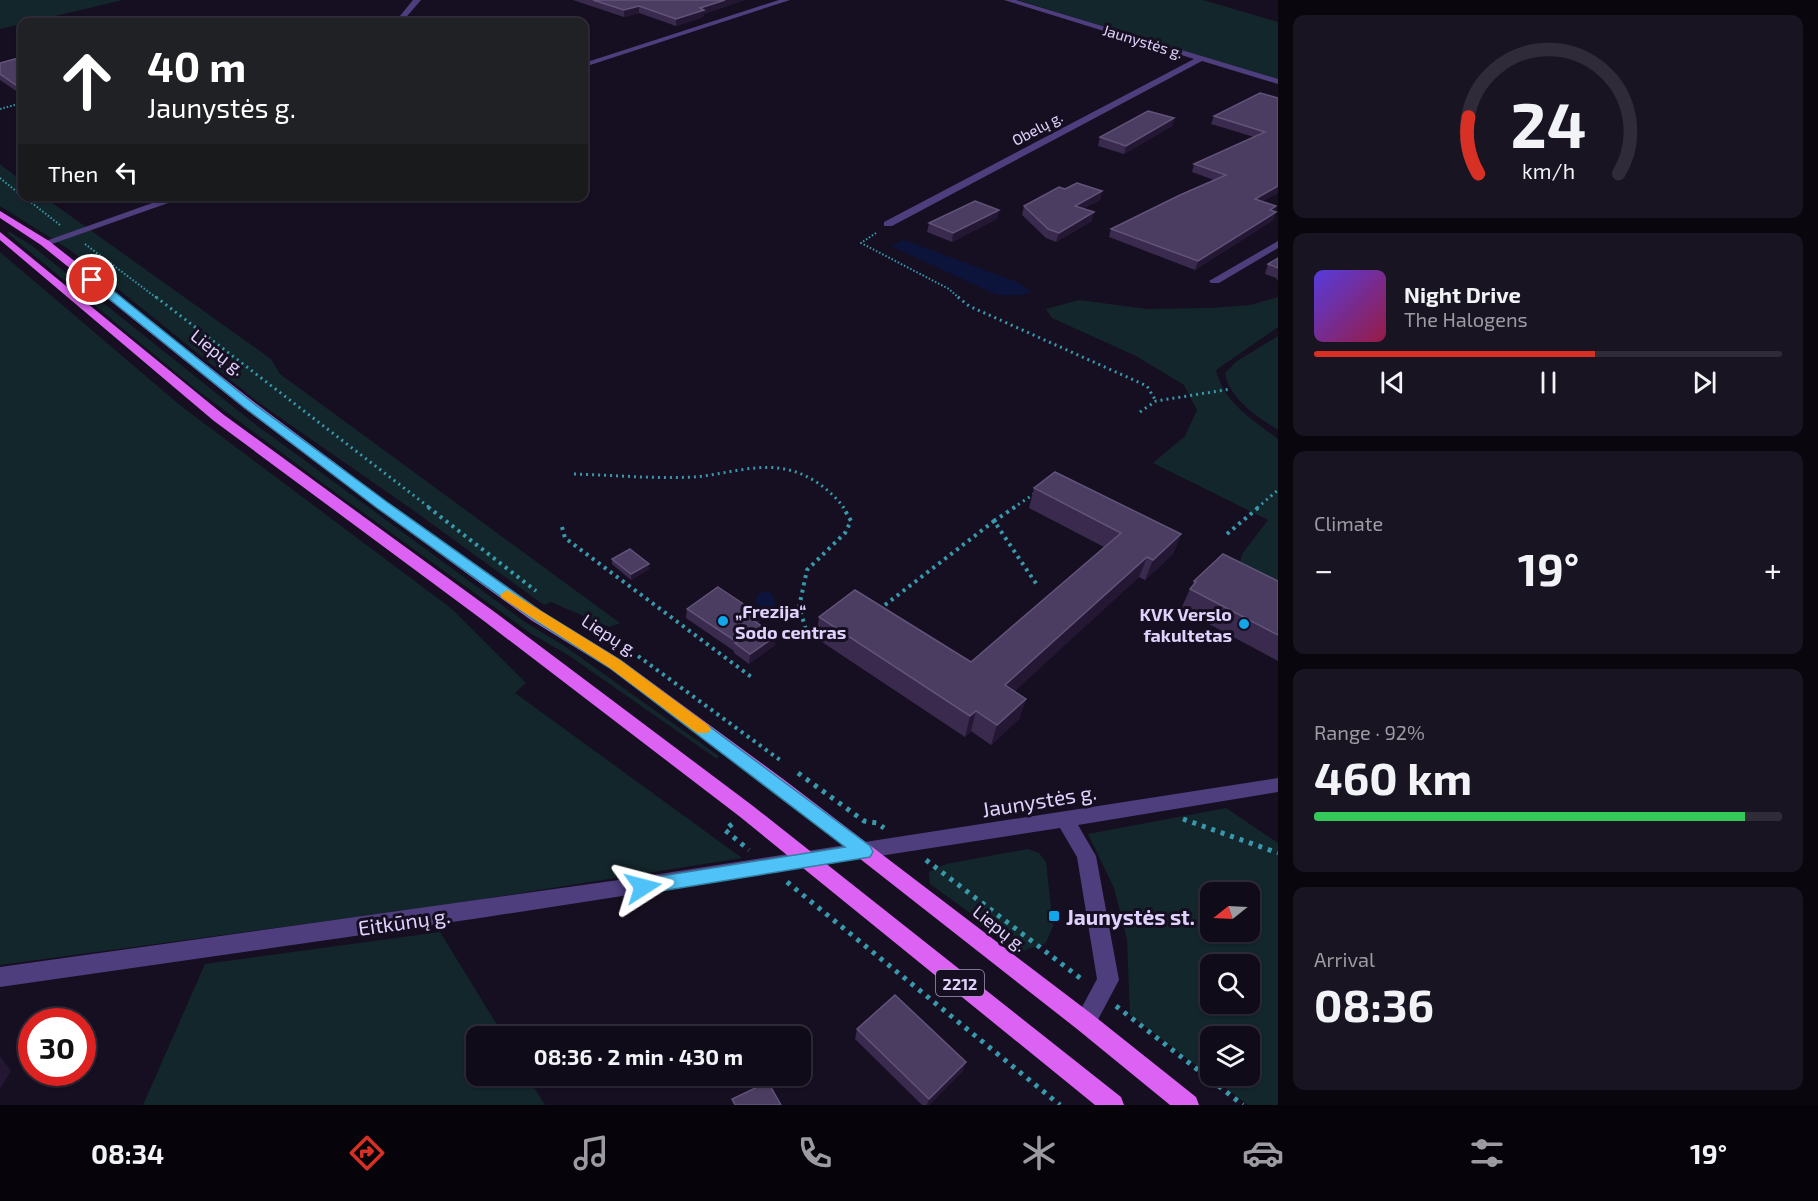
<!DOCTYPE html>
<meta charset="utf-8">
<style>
:root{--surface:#100b19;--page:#191422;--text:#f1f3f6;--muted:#9c9ba2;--line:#302b38;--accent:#d93025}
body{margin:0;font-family:"Exo 2",sans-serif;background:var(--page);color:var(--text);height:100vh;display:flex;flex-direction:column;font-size:22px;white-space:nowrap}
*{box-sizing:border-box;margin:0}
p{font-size:20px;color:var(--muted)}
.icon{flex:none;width:33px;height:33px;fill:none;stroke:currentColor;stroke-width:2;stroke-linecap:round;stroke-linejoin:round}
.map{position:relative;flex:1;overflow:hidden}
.drawer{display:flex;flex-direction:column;gap:15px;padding:15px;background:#09060e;width:540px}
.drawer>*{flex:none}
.hud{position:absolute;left:18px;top:18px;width:570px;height:183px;border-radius:12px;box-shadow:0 2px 4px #0004,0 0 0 2px var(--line);background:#202124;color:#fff;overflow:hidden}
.needle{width:39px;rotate:252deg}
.fabs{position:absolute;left:1200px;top:882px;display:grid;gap:12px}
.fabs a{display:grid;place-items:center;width:60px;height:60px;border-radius:12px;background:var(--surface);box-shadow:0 2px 4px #0004,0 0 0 2px var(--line);font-size:30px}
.speed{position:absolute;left:18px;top:1008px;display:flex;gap:12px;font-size:30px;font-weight:700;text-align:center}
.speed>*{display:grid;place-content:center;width:78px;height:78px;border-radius:50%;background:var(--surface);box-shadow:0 2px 4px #0004,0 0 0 2px var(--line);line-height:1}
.speed .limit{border:9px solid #d22;background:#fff;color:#111}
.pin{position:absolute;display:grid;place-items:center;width:51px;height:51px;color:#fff;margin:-26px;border:3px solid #fff;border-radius:50%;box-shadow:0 2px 6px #0007}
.me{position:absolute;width:66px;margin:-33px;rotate:81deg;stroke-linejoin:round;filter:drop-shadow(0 0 4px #0008)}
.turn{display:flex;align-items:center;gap:21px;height:126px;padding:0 30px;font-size:27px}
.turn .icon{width:78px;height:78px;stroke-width:2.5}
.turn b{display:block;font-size:42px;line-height:51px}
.then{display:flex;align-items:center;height:57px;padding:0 30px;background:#0003;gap:12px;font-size:22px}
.big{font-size:45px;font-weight:700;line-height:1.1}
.drawer .card{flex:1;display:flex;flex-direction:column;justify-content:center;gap:9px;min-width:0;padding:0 21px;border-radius:12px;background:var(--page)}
.drawer .dial{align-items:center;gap:0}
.dial svg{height:156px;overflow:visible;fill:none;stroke:var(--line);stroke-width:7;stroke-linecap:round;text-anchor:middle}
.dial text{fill:var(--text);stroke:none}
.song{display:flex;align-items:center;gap:18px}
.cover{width:72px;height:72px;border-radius:9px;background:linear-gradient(135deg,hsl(250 70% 55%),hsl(340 70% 35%))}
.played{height:6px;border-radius:3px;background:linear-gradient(90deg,var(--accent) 60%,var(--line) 60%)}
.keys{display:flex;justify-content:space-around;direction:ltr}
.heat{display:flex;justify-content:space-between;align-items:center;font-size:33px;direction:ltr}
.charge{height:9px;border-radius:4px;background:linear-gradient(90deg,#34c759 92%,var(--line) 0)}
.trip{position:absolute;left:466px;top:1026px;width:345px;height:60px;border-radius:12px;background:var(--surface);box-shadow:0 2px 4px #0004,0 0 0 2px var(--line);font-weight:700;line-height:60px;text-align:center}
.dock{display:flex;height:96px;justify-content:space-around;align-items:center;background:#06040a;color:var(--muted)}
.dock .icon{width:42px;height:42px}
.dock .active{color:var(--accent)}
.dock b{font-size:27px;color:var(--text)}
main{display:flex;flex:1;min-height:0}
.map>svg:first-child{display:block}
.green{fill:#13262b;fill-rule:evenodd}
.water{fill:#0d143c}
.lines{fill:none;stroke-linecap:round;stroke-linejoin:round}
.path-far3{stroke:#3799ab;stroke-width:2;stroke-dasharray:1.5 2;stroke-linecap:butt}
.path-far2{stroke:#3799ab;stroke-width:3;stroke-dasharray:2 4;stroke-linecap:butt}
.path-far1{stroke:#3799ab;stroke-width:4;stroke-dasharray:3 4.5;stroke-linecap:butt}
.path{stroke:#3799ab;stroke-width:5;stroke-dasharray:4 6;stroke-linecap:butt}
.street{fill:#4e3e7d;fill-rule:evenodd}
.primary{fill:#dc62f3;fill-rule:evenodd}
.wall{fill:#392a4e}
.shaded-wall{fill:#231734}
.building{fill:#4b3c61;stroke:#625379;stroke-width:1.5}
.route{fill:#4fc3f7;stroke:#337fa1;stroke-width:1.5}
.slow{fill:#f59e0b}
.poi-dot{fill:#11a5e9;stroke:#160f21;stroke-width:2}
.labels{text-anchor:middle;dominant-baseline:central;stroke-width:6;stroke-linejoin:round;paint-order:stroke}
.far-street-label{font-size:15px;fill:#e0d2fc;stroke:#160f21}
.shield{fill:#160f21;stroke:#a398ba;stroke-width:1.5}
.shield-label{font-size:16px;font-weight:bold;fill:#e0d2fc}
.street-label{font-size:18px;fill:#e0d2fc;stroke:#160f21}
.poi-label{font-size:18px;font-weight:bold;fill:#e0d2fc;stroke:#160f21;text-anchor:start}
.near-street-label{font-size:21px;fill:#e0d2fc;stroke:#160f21}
.near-poi-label{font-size:21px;font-weight:bold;fill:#e0d2fc;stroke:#160f21;text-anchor:start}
</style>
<main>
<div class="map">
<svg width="1278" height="1105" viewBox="0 0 1278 1105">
<rect width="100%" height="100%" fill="#160f21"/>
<!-- green -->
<path class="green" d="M0,0h123l-123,29z
M1018,0h185l75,22v58z
M0,164l22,17v15l22,1 227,162 9,15 340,249 -11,4 -58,-25 -7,3 -134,-97 -151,-105 -189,-153 -70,-44z
M10,232l21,13 220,176 274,201 41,25 153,109 -2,3 -149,-104 -38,-22 -194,-140 -139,-103 -190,-157z
M0,252l181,154 271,203 74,74 -11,10 227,165 -303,48 -439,59z
M1278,297v30l-62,43c8,33 37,50 62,69v151l-40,-20 4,-16 26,-34 -115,-57 32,-27 12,-26 -13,-25 -48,-29 -84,-38 -6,-9 33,-9 68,9 64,-1 39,-3z
M1278,336v94c-20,-13 -49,-31 -53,-57l12,-12z
M1226,808l52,35v262h-30l-118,-90 -3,-76 -13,-51 -26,-54zM1210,892h40v40h-40zM1210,964h40v40h-40zM1210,1036h40v40h-40z
M1028,849l11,4 7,9 7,64 -7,17 -23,8 -93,-67 -1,-12 17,-8z
M440,932l64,104h-27v40h50l18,29h-402l62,-141z"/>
<!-- water -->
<path class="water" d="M904,240l113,42 14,9 -8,4h-26l-106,-49z
M762,592h8l4,6 2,11 -9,9 -5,-2 -6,-15 1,-5z"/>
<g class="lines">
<!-- path-far3 -->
<path class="path-far3" d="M0,109l22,-6
M0,178l22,18
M23,196l37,29
M876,233l-15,10 88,46 11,10
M85,244l73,55"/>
<!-- path-far2 -->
<path class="path-far2" d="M156,297l274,211
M958,297l11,9 178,80 9,15
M1140,412l16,-11 75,-12
M574,474c40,1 79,5 119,3 31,-2 65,-15 96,-7 21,5 42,20 55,38
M1013,508l24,-16
M1257,508l21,-18"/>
<!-- path-far1 -->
<path class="path-far1" d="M428,507l108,84
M1015,507l-21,14 43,64
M562,527l3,11 189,141
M1227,534l32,-27
M885,605l109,-84
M808,636l-9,-29 8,-37 38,-37 6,-12 -8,-14
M610,638l17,10
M638,656l142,104"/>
<!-- path -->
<path class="path" d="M798,773l66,48 13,2 7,5
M1183,819l95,34
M732,824l-7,6 24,20
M926,860l158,121
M787,882l273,223
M1116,1006l127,99"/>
<!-- street -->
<path class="street" d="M413,0h8l-19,22h-7z
M779,0h11l-206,67v-4z
M1004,0h12l262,79v5l-76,-23 -310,165h-8v-4l310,-163z
M172,196h16l-139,49 -4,1 -5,-3z
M1278,241v7l-59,35h-8l-2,-2z
M1278,778v14l-200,33 18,31 23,124 -26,49 -8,3 -8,-3 -3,-7 23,-43 -20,-122 -17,-29 -580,90 -480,69v-20l640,-90z"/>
<!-- primary -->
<path class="primary" d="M0,211l49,30 205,161 133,100 156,110 78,48 162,119 310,236 103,82 3,8h-29l-93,-76 -306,-240 -162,-121 -78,-48 -154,-112 -133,-100 -203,-163 -41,-27z
M0,232l224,183 272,198 257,193 368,291 3,8h-29l-356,-289 -255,-195 -270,-200 -214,-181z"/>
</g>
<!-- wall -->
<path class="wall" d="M573,0h171l-40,14 -1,3 -27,9 -37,-13 -15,4z
M22,57v38l-22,-15v-17z
M1278,98v95l-16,8 14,5 -3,14 -78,50 -86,-33 2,-8 103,-49 -22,-8 2,-8 60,-27 -43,-13 3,-8z
M1174,118l-2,8 -48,28 -26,-8 2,-9z
M1065,189l37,2 -2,9 -16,8 8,13 -36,21 -10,-4 -24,-23 2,-9z
M999,210l-2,9 -45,23 -25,-10 2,-9z
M1278,258v23l-2,-3 -11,-4 3,-10z
M1034,488l147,46 -8,20 -28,26 -6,-3 -125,114 12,8 -7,20 -28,26 -20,-14 -6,6 -149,-99 3,-21 152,45 133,-115 -75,-39z
M612,559l37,5v5l-18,11 -19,-16z
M1194,581h84v80l-97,-52 9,-20 2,-2z
M687,609l72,15 16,21 -26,19 -15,-11v-2l-48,-33z
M857,1029l106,42 -34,34h-7l-67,-66z"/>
<!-- shaded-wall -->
<path class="shaded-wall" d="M725,0h19l-40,14 -1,3 -27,9v-7l24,-11z
M639,6v7l-15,4v-7z
M1174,118l-2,8 -48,28 2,-8z
M1278,183v10l-26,14 3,-8z
M1102,191l-2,9 -27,14 2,-8z
M1276,206l-2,7 2,-1 -3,8 -78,50 3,-9z
M999,210l-2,9 -45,23 1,-9z
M1094,212l-2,9 -36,21 3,-9z
M1181,534l-8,20 -28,26 8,-20z
M1147,557l-8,20 -140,129 6,-21z
M649,564v5l-18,11v-6z
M760,615l-1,9 -6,-4z
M776,636l-1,9 -26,19 1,-10z
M1026,699l-7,20 -28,26 6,-20z
M976,711l-5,20 -6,6 5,-21z
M0,1056l11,15 -11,18z
M966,1062l-3,9 -34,34h-2l2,-6z"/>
<!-- building -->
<path class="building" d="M593,0h132l-25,8 4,2 -28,9 -37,-13 -15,4z
M22,57v32l-22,-15v-11z
M1260,93l18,5v88l-23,13 21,7 -6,4 6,2 -78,49 -87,-32 69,-34 46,-20 -32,-11 71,-32 -51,-16z
M1148,111l26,7 -48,28 -26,-9z
M1077,183l25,8 -27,15 19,6 -35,21 -11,-4 -24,-23 35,-19 6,2z
M975,201l24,9 -46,23 -24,-10z
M1278,258v10l-10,-4z
M1055,472l126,62 -28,26 -6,-3 -142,128 21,14 -29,26 -21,-14 -6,5 -151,-99 36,-27 116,72 150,-129 -87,-45z
M630,549l19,15 -18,10 -19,-15z
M1223,554l55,27v54l-88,-46 6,-7 -2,-1z
M718,587l42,28 -7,5 23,16 -26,18 -15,-11 2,-1 -50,-33z
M895,995l71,67 -37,37 -72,-70z
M768,1082l13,23h-46l-3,-6z"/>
<!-- route -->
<path class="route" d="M88,277h8l157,126 134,99 155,110 78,48 250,186 3,6 -3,5 -227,37 -7,-2 -2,-5 2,-6 7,-2 202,-32 -235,-179 -78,-49 -155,-111 -132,-100 -157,-126z"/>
<!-- slow -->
<path class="slow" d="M507,590l113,70 88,65 3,4 -3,4h-11l-87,-65 -108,-70 -2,-3z"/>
<!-- markers -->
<g class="poi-dot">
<circle cx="723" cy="621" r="6"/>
<circle cx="1244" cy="624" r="6"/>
<rect x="1048" y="910" width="12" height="12" rx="3"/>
</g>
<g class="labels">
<!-- far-street labels -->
<g class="far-street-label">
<text transform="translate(1143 41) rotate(17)">Jaunystės g.</text>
<text transform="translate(1037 128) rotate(-28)">Obelų g.</text>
</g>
<!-- shield labels -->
<rect class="shield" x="936" y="970" width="48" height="26" rx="4.5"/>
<g class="shield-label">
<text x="960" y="983">2212</text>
</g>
<!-- street labels -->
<g class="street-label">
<text transform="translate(218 352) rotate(38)">Liepų g.</text>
<text transform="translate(610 635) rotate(33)">Liepų g.</text>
<text transform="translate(1000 928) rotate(38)">Liepų g.</text>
</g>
<!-- poi labels -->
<g class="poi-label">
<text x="735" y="611">„Frezija“<tspan x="735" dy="21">Sodo centras</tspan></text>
<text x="1232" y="614" text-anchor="end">KVK Verslo<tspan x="1232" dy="21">fakultetas</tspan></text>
</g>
<!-- near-street labels -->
<g class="near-street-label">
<text transform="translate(1039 800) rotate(-9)">Jaunystės g.</text>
<text transform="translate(404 921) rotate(-8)">Eitkūnų g.</text>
</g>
<!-- near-poi labels -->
<g class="near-poi-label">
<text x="1066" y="916">Jaunystės st.</text>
</g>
</g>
</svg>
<div class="fabs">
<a><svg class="needle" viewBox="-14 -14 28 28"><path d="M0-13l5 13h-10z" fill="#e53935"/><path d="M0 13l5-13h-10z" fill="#9c9ba2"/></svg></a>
<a><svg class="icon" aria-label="search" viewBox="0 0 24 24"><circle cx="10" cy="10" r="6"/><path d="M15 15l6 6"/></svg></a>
<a><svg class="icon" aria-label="layers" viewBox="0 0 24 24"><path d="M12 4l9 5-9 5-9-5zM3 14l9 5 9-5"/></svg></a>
</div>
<div class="speed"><div class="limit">30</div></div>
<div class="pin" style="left:92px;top:280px;background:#d93025"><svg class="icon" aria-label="arrive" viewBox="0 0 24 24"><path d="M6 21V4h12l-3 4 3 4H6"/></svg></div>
<svg class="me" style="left:643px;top:887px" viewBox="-20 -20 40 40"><path d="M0-17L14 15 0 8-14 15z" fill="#4fc3f7" stroke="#fff" stroke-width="4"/></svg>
<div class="trip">08:36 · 2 min · 430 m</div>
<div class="hud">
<div class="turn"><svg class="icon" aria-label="ahead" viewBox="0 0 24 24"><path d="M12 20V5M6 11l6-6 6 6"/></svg><div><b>40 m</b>Jaunystės g.</div></div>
<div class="then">Then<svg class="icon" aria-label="left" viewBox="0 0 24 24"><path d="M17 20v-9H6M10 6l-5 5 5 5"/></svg></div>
</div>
</div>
<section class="drawer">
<div class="card dial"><svg viewBox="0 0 100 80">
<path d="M14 69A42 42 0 1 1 86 69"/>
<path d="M14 69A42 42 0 0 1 9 40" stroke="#d93025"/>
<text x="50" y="56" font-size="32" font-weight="700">24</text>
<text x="50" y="72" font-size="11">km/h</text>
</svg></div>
<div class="card">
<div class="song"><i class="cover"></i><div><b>Night Drive</b><p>The Halogens</p></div></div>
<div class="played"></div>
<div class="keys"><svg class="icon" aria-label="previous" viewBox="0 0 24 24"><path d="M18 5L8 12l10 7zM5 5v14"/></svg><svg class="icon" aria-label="pause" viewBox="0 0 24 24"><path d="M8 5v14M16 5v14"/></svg><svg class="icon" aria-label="next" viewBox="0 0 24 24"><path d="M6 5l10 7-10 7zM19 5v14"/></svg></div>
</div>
<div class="card"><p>Climate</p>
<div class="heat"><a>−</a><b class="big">19°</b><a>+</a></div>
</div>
<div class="card"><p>Range · 92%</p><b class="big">460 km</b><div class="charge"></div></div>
<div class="card"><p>Arrival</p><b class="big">08:36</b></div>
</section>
</main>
<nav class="dock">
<b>08:34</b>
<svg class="icon active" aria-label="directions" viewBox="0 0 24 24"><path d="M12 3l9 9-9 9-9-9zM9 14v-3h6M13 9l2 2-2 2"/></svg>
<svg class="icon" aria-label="music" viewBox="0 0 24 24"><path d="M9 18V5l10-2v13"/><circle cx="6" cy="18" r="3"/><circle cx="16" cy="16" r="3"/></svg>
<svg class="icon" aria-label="phone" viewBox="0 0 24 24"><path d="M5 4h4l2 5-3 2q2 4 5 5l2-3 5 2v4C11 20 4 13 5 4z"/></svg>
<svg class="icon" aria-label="climate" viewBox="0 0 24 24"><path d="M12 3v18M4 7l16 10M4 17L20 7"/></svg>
<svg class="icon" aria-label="car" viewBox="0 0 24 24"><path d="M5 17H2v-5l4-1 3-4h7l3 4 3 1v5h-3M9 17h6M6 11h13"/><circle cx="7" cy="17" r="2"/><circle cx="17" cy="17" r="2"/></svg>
<svg class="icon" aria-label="filters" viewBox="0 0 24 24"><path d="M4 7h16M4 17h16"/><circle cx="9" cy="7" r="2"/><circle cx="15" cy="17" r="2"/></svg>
<b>19°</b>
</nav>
